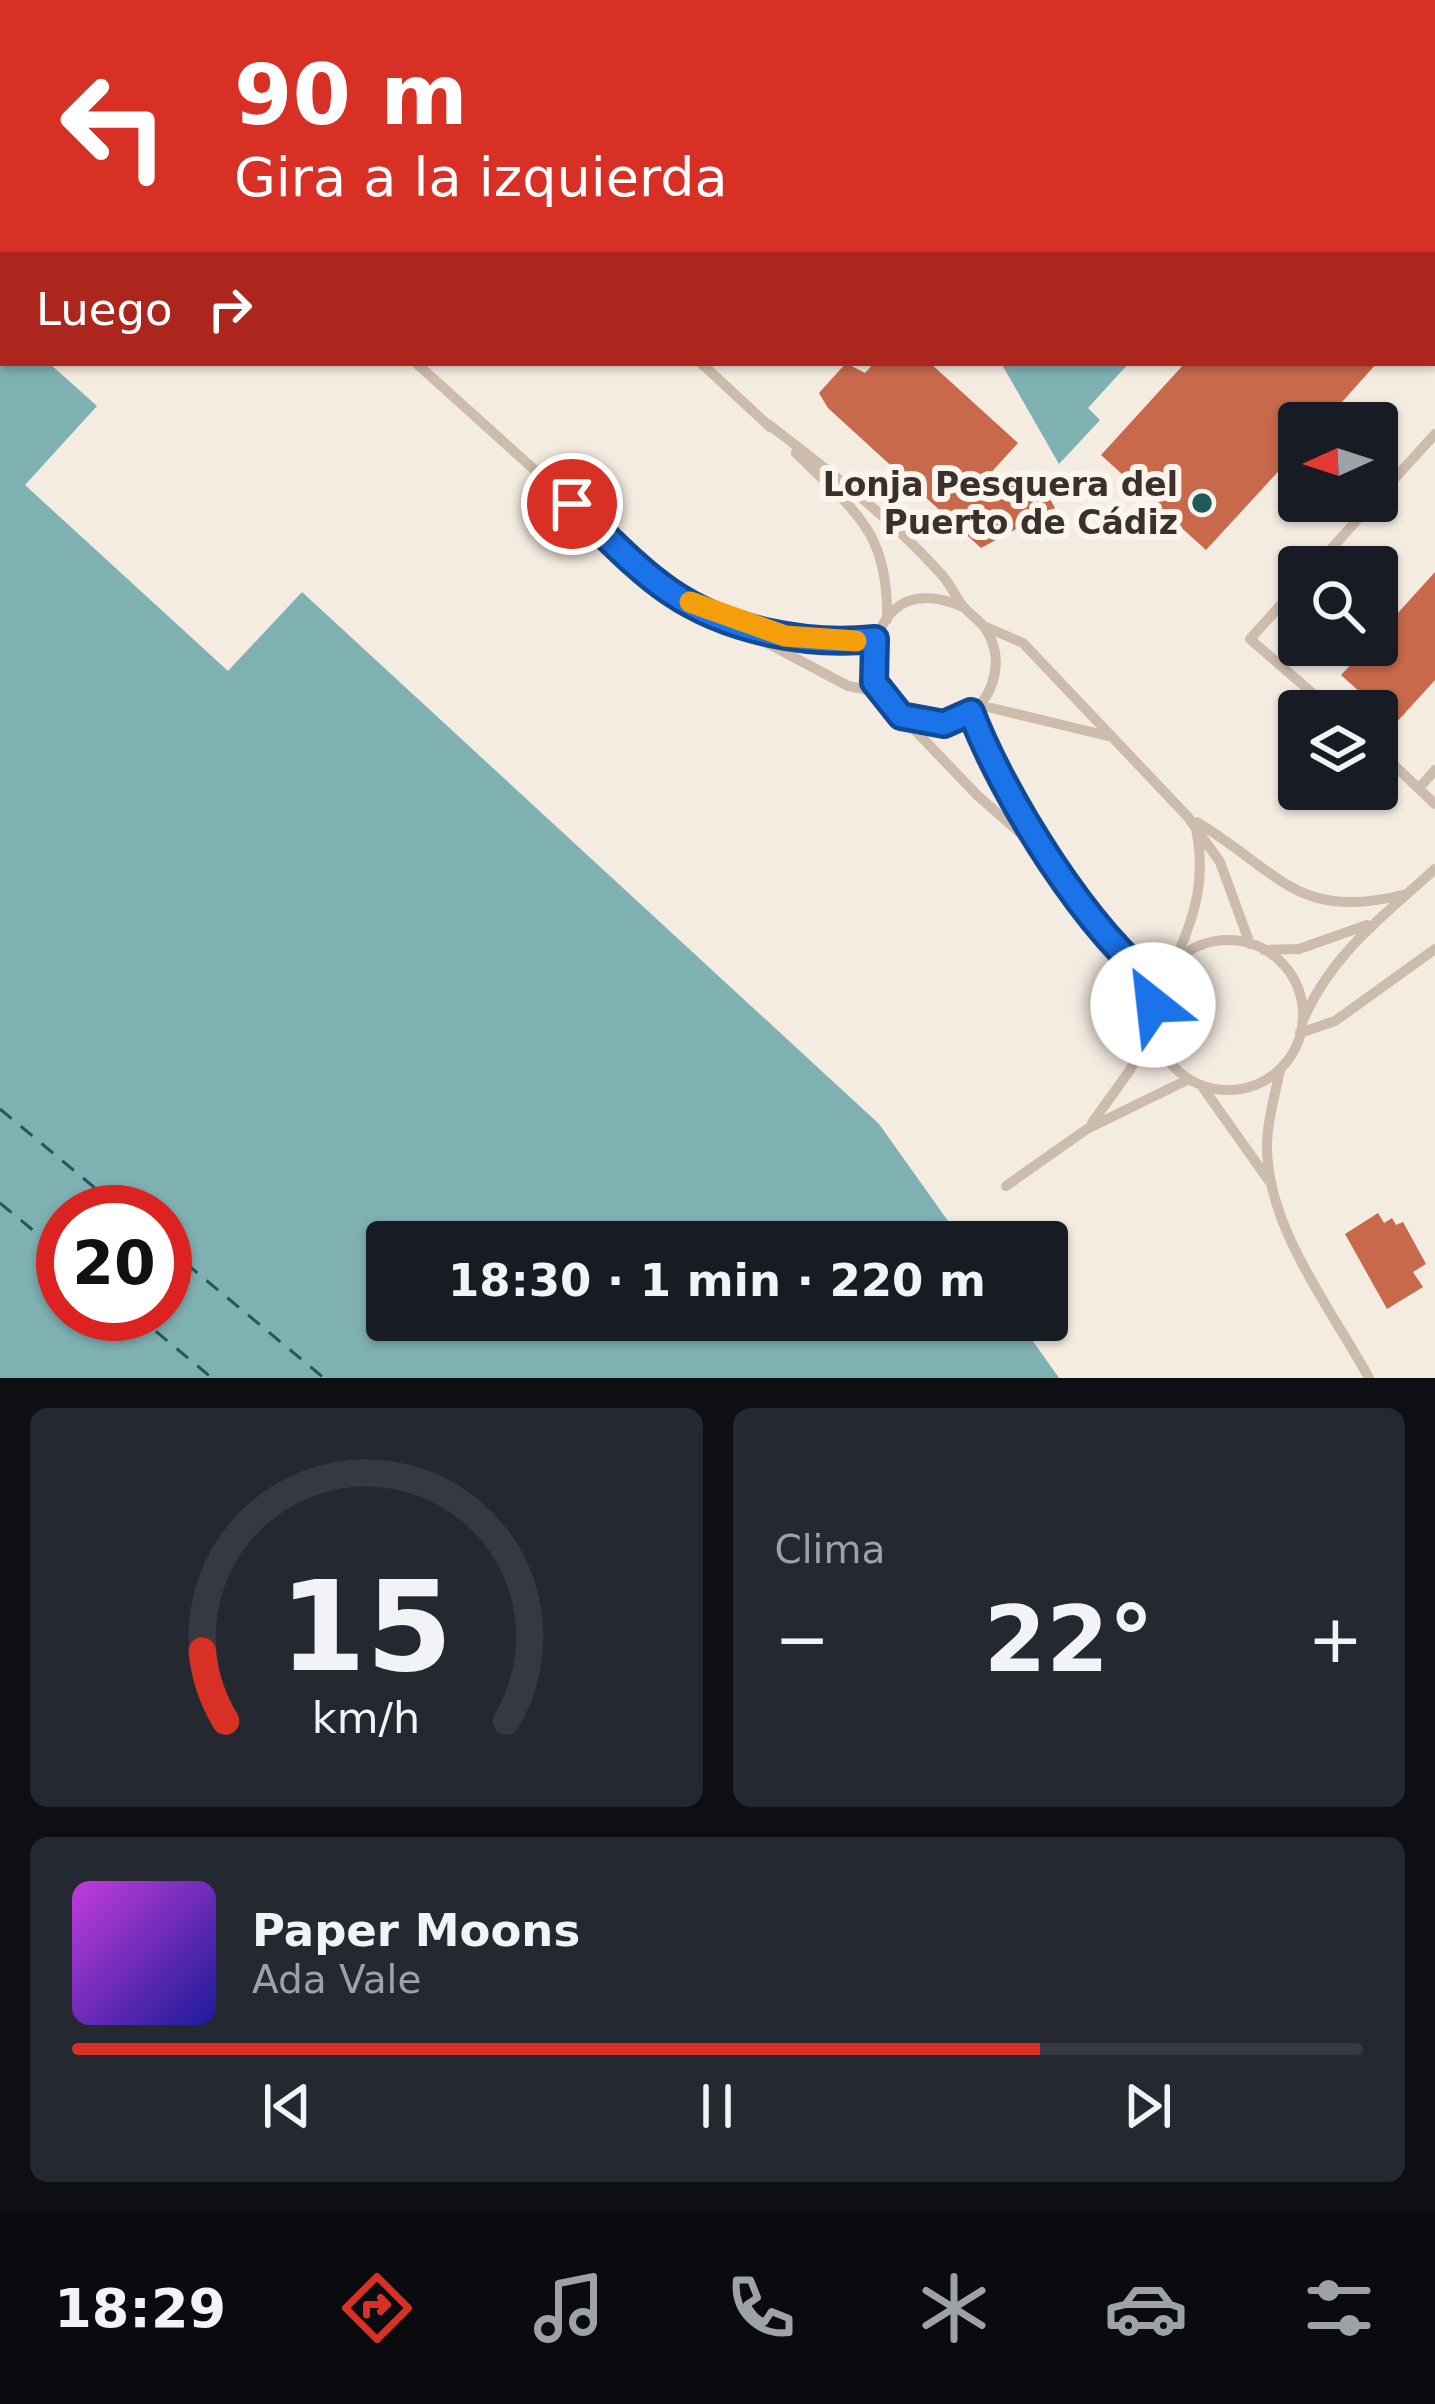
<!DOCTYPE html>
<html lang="es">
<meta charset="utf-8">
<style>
:root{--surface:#171b24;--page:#242831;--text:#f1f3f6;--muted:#9ea1a6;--line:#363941;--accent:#d93025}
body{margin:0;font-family:"DejaVu Sans",sans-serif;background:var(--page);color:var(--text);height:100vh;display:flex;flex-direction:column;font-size:45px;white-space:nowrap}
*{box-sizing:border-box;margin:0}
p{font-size:39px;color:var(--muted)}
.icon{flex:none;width:66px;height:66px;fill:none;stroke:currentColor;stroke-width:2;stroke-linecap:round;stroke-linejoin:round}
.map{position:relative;height:1378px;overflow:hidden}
.sheet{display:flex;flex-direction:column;gap:30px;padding:30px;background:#0d0f14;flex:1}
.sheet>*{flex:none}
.banner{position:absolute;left:0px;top:0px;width:1437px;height:366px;box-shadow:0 3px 9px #0004;background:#d93025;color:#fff;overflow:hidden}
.needle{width:78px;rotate:267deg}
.fabs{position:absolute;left:1278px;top:402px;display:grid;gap:24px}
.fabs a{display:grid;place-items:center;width:120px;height:120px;border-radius:12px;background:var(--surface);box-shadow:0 3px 9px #0004;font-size:60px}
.speed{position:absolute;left:36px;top:1185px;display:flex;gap:24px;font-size:60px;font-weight:700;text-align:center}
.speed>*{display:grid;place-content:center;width:156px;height:156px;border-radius:50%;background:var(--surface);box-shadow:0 3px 9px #0004;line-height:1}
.speed .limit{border:18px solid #d22;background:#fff;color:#111}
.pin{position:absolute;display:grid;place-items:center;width:102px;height:102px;color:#fff;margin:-51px;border:6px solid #fff;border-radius:50%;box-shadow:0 3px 12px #0007}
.me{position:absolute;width:132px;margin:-66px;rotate:331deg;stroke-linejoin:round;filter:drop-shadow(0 0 9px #0008)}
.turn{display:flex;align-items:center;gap:42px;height:252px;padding:0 36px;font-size:54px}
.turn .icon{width:156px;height:156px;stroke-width:2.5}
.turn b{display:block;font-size:84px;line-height:102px}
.then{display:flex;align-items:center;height:114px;padding:0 36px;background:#0003;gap:24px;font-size:45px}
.big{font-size:90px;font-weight:700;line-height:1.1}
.sheet .card{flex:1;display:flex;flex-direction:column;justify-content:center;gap:18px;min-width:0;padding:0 42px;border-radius:18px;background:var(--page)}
.sheet .dial{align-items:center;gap:0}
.dial svg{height:312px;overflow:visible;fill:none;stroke:var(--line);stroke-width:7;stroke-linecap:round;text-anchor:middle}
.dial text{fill:var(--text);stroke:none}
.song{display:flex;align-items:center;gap:36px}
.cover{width:144px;height:144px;border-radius:18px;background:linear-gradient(135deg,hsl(290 70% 55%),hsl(240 70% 35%))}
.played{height:12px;border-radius:6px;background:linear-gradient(90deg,var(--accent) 75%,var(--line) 75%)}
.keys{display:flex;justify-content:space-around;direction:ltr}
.heat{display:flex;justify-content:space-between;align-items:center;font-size:66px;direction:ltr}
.sheet .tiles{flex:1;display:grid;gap:30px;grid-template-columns:1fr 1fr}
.card:last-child{grid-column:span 2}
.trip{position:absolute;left:366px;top:1221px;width:702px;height:120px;border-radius:12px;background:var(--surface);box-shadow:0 3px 9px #0004;font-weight:700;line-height:120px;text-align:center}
.dock{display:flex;height:192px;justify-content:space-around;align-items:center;background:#090b0e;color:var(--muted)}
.dock .icon{width:84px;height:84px}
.dock .current{color:var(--accent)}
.dock b{font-size:54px;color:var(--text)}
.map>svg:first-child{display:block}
.water{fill:#7fb0b2;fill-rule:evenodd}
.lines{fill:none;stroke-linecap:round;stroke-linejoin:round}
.ferry{stroke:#1f5a5e;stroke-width:3;stroke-dasharray:15 12;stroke-linecap:butt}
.building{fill:#c8694b}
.lane{stroke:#cdbbac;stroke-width:10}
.route-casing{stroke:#114b97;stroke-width:30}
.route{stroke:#1a73e8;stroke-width:21}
.slow{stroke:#f59e0b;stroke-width:21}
.poi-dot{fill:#1f5a5e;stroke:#fbf5ee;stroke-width:4.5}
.labels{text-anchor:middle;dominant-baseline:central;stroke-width:12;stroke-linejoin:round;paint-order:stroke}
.poi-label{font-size:33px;font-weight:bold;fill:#3b302b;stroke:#fbf5ee;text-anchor:end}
</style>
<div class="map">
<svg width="1435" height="1378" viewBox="0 0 1435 1378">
<rect width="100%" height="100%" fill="#f4ebe1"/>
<!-- water -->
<path class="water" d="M638,0h797v28l-1,-25z
M0,319l3,44h46l48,43 -72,79 203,186 74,-79 577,532 84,118h-576v78h631l41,58h-1059zM63,1212h102v102h-102z
M1001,363h128l-41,45 12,12 -41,44z"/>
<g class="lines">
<!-- ferry -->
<path class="ferry" d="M0,1109l124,103
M0,1203l63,52
M165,1246l159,132
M135,1314l77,64"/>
</g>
<!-- building -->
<path class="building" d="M846,363l19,10 9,-10h56l88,80 -42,46 7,11 52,-28 20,36 -74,40 -153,-140 -9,-15z
M1185,363h192l-54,60h-24v26l-93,101 -105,-95z
M1435,572v108l-40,44 -54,-49 28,-30h8v-9z
M1378,1213l6,10 8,-5 4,7 7,-3 23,42 -13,8 10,15 -36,22 -42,-75z"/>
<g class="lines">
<!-- lane -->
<path class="lane" d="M306,0l3,3
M127,3l2,-3
M0,65h3
M416,363l253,228 179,95 31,6
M701,363l69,64
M768,424c61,47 122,93 173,150 9,9 13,21 21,31 10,12 23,18 29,34 12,29 0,64 -28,79 -110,58 -125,-166 0,-111
M796,453c59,59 93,78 91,167
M1377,498l58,-64
M1315,567l59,-66
M1299,585l-49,54 83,72
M735,621l71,20 69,-2
M986,627l37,16 165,174 32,45 30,82
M979,705l129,31
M971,712c33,85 115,219 188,274
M906,721l72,75 65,57
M1377,749l58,55
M1420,787l15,-17
M1197,822c85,52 101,100 210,72
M1153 1015a75 75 0 1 1 150 0a75 75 0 1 1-150 0Z
M1264,950l35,-1 68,-24
M1177,956c19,-43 29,-80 19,-127
M1304,1018c29,-65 79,-102 131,-149
M1300,1033l35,-12 100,-72
M1280,1070c-5,25 -13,51 -13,75 -1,82 65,165 102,233
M1201,1085l69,97
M1092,1123l38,-53 23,-46
M1006,1186l81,-57 102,-50"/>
</g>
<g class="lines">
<defs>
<path id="route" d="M572,504c31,28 62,63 97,87 58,40 138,55 206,48l-1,43 27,34 43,8 27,-12c32,84 116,220 188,274l-6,19"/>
</defs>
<!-- route casing -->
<use href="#route" class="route-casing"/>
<!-- route -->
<use href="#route" class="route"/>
<!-- slow -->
<path class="slow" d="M690,602l95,34 71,5"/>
</g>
<!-- markers -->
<circle class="poi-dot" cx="1202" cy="503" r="12"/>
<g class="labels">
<!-- poi labels -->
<g class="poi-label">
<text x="1178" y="484">Lonja Pesquera del<tspan x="1178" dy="38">Puerto de Cádiz</tspan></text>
</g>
</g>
</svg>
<div class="fabs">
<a><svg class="needle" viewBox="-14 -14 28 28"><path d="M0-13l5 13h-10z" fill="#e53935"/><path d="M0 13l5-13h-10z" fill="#9ea1a6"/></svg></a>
<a><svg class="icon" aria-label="search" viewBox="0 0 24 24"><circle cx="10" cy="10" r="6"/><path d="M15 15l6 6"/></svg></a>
<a><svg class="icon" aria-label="layers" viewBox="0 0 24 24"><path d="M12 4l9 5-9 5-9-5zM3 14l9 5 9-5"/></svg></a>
</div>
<div class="speed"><div class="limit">20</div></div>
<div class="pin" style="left:572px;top:504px;background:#d93025"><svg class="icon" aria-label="arrive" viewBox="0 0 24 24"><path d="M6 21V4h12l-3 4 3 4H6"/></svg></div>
<svg class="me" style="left:1153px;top:1005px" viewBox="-20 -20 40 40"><circle r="19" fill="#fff"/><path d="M0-13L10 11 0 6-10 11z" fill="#1a73e8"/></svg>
<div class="trip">18:30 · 1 min · 220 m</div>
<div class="banner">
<div class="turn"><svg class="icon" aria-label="left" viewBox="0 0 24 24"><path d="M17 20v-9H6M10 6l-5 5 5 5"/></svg><div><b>90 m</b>Gira a la izquierda</div></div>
<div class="then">Luego<svg class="icon" aria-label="right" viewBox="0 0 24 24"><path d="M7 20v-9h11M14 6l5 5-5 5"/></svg></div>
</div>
</div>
<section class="sheet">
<div class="tiles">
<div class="card dial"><svg viewBox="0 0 100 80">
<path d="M14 69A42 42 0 1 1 86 69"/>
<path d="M14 69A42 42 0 0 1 8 51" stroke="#d93025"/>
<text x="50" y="56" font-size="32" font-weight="700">15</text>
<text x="50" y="72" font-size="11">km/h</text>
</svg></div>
<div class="card"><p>Clima</p>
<div class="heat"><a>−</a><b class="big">22°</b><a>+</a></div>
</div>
<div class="card">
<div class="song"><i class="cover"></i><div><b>Paper Moons</b><p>Ada Vale</p></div></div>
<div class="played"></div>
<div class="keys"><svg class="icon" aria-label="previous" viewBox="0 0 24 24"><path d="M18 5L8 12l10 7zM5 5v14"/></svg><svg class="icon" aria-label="pause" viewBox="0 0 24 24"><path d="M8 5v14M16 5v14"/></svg><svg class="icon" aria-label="next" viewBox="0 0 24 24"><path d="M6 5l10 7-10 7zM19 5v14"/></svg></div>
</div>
</div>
</section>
<nav class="dock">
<b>18:29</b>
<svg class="icon current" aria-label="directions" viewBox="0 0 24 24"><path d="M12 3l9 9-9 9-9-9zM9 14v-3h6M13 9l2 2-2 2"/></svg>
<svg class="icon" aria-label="music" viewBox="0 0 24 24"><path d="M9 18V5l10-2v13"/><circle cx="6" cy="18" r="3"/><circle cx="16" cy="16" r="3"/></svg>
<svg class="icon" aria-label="phone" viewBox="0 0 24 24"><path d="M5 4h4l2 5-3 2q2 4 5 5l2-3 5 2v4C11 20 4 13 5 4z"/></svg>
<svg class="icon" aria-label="climate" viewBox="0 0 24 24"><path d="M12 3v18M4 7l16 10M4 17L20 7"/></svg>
<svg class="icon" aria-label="car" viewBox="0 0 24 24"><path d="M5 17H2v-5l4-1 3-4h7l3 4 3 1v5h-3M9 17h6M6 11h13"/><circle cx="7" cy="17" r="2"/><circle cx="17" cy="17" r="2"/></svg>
<svg class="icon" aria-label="filters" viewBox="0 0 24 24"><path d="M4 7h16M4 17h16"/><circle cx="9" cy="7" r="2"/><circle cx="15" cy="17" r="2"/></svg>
</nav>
